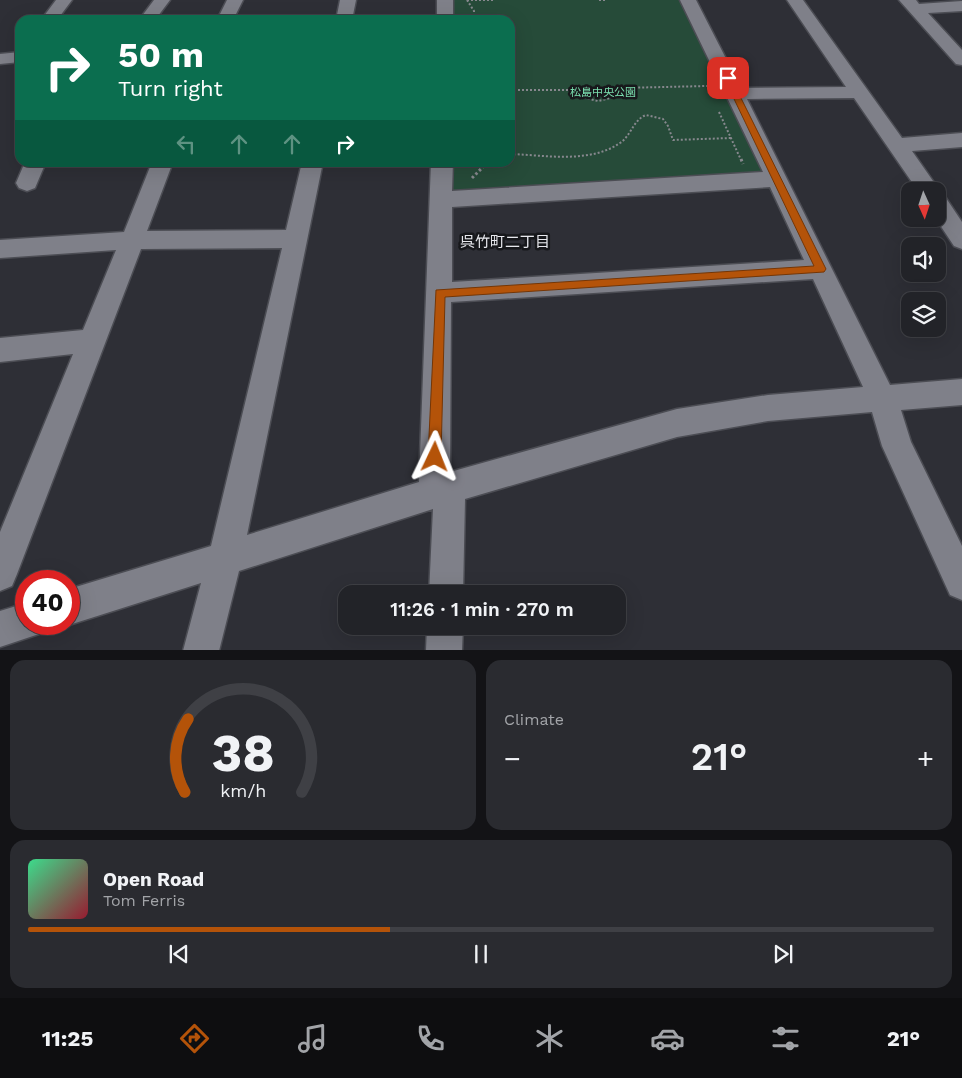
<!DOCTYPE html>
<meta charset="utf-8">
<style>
:root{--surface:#222328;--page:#2a2b30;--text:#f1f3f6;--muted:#a2a4a8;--line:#3f4045;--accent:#b45309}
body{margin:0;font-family:"Work Sans","Noto Sans JP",sans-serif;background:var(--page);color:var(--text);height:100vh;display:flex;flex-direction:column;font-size:19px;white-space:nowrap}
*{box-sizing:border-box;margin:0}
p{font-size:16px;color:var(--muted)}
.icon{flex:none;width:28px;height:28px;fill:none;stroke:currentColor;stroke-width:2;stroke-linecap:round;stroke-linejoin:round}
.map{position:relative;height:650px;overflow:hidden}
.sheet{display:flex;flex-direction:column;gap:10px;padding:10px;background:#131316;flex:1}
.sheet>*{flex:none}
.hud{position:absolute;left:15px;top:15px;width:500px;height:152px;border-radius:15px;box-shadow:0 5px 20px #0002,0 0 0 1px var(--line);background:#0b6e4f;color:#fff;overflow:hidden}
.needle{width:32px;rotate:177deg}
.buttons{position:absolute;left:901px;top:182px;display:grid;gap:10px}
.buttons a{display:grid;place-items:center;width:45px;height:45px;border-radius:10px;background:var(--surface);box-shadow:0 5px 20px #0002,0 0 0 1px var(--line);font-size:25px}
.speed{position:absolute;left:15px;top:570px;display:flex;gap:10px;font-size:25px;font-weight:700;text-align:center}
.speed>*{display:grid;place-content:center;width:65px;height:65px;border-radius:50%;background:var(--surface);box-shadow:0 5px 20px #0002,0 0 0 1px var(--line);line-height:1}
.speed .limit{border:8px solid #d22;background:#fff;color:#111}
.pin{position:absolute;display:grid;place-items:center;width:42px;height:42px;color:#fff;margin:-21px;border-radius:10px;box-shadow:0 2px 8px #0006}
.me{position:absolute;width:55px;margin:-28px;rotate:2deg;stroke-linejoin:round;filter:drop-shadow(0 0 4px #0008)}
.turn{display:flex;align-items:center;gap:18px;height:105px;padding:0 20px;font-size:22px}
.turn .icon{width:65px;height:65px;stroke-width:2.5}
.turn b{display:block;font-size:35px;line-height:42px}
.lanes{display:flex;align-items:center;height:48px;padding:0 20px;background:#0003;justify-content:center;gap:25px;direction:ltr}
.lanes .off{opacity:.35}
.big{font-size:38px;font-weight:600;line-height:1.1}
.sheet .tile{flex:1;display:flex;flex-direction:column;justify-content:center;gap:8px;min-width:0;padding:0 18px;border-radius:15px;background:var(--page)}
.sheet .dial{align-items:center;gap:0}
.dial svg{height:130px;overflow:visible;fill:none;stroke:var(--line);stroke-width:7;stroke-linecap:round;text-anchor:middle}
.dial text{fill:var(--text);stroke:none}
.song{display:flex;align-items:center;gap:15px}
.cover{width:60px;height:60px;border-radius:8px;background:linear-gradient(135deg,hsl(150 70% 55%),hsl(350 70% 35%))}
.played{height:5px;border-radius:2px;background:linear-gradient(90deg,var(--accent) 40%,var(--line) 40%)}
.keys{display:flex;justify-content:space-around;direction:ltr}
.heat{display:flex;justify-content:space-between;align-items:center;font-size:28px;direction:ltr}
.sheet .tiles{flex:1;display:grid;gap:10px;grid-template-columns:1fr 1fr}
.tile:last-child{grid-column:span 2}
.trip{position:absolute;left:338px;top:585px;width:288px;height:50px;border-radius:15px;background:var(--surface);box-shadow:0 5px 20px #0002,0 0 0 1px var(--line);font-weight:600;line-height:50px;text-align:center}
.tab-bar{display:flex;height:80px;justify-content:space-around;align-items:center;background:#0e0e10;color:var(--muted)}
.tab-bar .icon{width:35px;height:35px}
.tab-bar .active{color:var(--accent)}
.tab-bar b{font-size:22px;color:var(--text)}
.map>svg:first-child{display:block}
.green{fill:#264b39}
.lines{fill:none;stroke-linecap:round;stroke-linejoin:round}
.minor-casing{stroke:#4c4d54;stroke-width:3}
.path-far1{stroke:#87888e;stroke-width:2;stroke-dasharray:2 2;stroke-linecap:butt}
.path{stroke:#87888e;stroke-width:3;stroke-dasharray:2.5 2.5;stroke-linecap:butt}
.minor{fill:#7f8089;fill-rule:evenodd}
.route{fill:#b45309;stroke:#753606}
.labels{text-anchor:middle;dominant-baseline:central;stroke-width:5;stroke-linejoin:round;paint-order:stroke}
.far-park-label{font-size:11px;fill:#7adeae;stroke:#17181b}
.neighbourhood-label{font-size:15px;fill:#e7e8ed;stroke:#17181b}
</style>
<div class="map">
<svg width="962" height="651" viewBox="0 0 962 651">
<rect width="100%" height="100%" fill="#2e2f36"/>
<!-- green -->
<path class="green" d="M454,0h227l82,170 -7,5 -295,19 -8,-4v-27l57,-1v-142h-56z"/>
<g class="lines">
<defs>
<path id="minor" d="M56,0h16l-15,20h-16z
M154,0h16l-15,20h-16z
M227,0h16l-10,20h-16z
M340,0h16l-4,20h-16z
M437,0h16v20h-16z
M680,0h16l45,88 105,-1 -59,-87h16l99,138 60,-5v14l-50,4 28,40 -2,4v-4h-20l-64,-93 -107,1 143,286 72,-6v26l-61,5 10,32 51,104v54l-12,-5 -68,-149 -10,-34 -104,9 -91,16 -212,62 -2,95h-34l4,-85 -194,62 -20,80h-36l18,-68 -132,42 -2,-1h2v-35l142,-43 71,-298 -141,1 -124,325 -5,12 -12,5v-59l73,-178 -73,8v-24l83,-8 33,-80 -116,8v-18l124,-8 28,-70h21l-26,69 139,-1 16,-68h21l-76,373 172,-53 12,-320h22l-1,29 311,-19zM770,187l34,73 -352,22v-75zM813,279l50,108 -95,8 -91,14 -227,63 1,-170z
M899,0h17l3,4 43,-3v10l-34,2 34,37v15l-6,-1z
M20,52v10l-20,2v-10z
M25,162h21l-11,26 -8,3 -8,-3 -3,-5z
M938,196l8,2 16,24v27l-8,-3 -18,-27h2z
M26,603v21h17l-4,10 -39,13v-36z
M427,626h36l-1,25h-36z"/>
</defs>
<!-- minor casing -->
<use href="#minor" class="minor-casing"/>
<!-- path-far1 -->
<path class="path-far1" d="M467,0h27
M467,0l7,11v9
M599,0h6
M510,90h60l11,7 17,4 17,-4 6,-9 86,-2
M719,112l22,48
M510,154c35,1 79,10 110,-11 11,-7 13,-23 26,-28l17,4 5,7 5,14 58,-2"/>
<!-- path -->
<path class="path" d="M741,159l2,5
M472,178l16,-16"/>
<!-- minor -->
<use href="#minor" class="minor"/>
</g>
<!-- route -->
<path class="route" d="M728,76l3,2 95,191 -2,3 -379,25 -4,160 -2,5 -4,1 -5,-1 -2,-5 8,-167 378,-24 -90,-188z"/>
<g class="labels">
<!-- far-park labels -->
<g class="far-park-label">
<text x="603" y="92">松島中央公園</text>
</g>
<!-- neighbourhood labels -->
<g class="neighbourhood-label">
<text x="505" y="242">呉竹町二丁目</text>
</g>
</g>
</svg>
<div class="buttons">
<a><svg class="needle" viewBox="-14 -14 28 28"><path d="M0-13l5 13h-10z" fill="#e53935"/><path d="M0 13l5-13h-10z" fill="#a2a4a8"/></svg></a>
<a><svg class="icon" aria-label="sound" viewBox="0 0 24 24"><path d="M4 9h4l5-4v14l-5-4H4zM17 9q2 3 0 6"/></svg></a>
<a><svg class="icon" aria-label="layers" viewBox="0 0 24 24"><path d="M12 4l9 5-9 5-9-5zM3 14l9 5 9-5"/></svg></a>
</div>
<div class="speed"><div class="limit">40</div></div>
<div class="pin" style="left:728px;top:78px;background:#d93025"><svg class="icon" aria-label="arrive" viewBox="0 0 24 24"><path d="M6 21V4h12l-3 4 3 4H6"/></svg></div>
<svg class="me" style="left:435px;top:457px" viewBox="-20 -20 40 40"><path d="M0-17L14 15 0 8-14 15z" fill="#b45309" stroke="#fff" stroke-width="4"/></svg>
<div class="trip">11:26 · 1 min · 270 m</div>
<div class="hud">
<div class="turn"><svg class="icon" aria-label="right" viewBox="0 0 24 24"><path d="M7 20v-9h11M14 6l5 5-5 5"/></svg><div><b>50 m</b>Turn right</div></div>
<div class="lanes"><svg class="icon off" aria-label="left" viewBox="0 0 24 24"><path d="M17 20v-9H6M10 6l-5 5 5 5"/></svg><svg class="icon off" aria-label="ahead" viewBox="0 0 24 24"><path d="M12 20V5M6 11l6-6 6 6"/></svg><svg class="icon off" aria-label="ahead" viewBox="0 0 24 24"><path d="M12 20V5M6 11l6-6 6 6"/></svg><svg class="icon" aria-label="right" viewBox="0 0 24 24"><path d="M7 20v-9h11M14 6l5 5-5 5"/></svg></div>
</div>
</div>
<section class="sheet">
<div class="tiles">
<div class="tile dial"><svg viewBox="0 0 100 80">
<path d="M14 69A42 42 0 1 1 86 69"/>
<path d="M14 69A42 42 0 0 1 16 24" stroke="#b45309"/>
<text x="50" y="56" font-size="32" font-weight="700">38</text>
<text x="50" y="72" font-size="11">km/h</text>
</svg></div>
<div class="tile"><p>Climate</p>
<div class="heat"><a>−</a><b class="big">21°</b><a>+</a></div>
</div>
<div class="tile">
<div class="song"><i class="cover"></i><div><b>Open Road</b><p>Tom Ferris</p></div></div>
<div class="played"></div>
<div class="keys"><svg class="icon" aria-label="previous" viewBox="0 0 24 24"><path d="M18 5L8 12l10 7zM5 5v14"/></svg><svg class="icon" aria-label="pause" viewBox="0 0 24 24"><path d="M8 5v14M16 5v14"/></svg><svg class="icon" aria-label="next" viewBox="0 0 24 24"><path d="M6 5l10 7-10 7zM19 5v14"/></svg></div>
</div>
</div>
</section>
<nav class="tab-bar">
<b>11:25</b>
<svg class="icon active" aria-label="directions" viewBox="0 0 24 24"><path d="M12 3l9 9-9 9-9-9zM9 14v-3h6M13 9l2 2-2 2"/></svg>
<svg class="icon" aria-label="music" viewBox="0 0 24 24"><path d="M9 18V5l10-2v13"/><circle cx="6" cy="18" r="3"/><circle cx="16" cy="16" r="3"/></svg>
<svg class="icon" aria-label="phone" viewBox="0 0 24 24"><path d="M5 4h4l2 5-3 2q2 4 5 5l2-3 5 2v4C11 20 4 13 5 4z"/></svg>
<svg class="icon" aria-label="climate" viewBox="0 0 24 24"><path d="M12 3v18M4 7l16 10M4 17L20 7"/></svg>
<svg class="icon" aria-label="car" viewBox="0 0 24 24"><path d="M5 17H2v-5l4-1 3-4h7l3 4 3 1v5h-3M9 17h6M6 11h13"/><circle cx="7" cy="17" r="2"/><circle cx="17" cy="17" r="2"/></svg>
<svg class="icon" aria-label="filters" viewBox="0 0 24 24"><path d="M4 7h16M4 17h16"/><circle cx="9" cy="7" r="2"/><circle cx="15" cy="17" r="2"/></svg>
<b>21°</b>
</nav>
